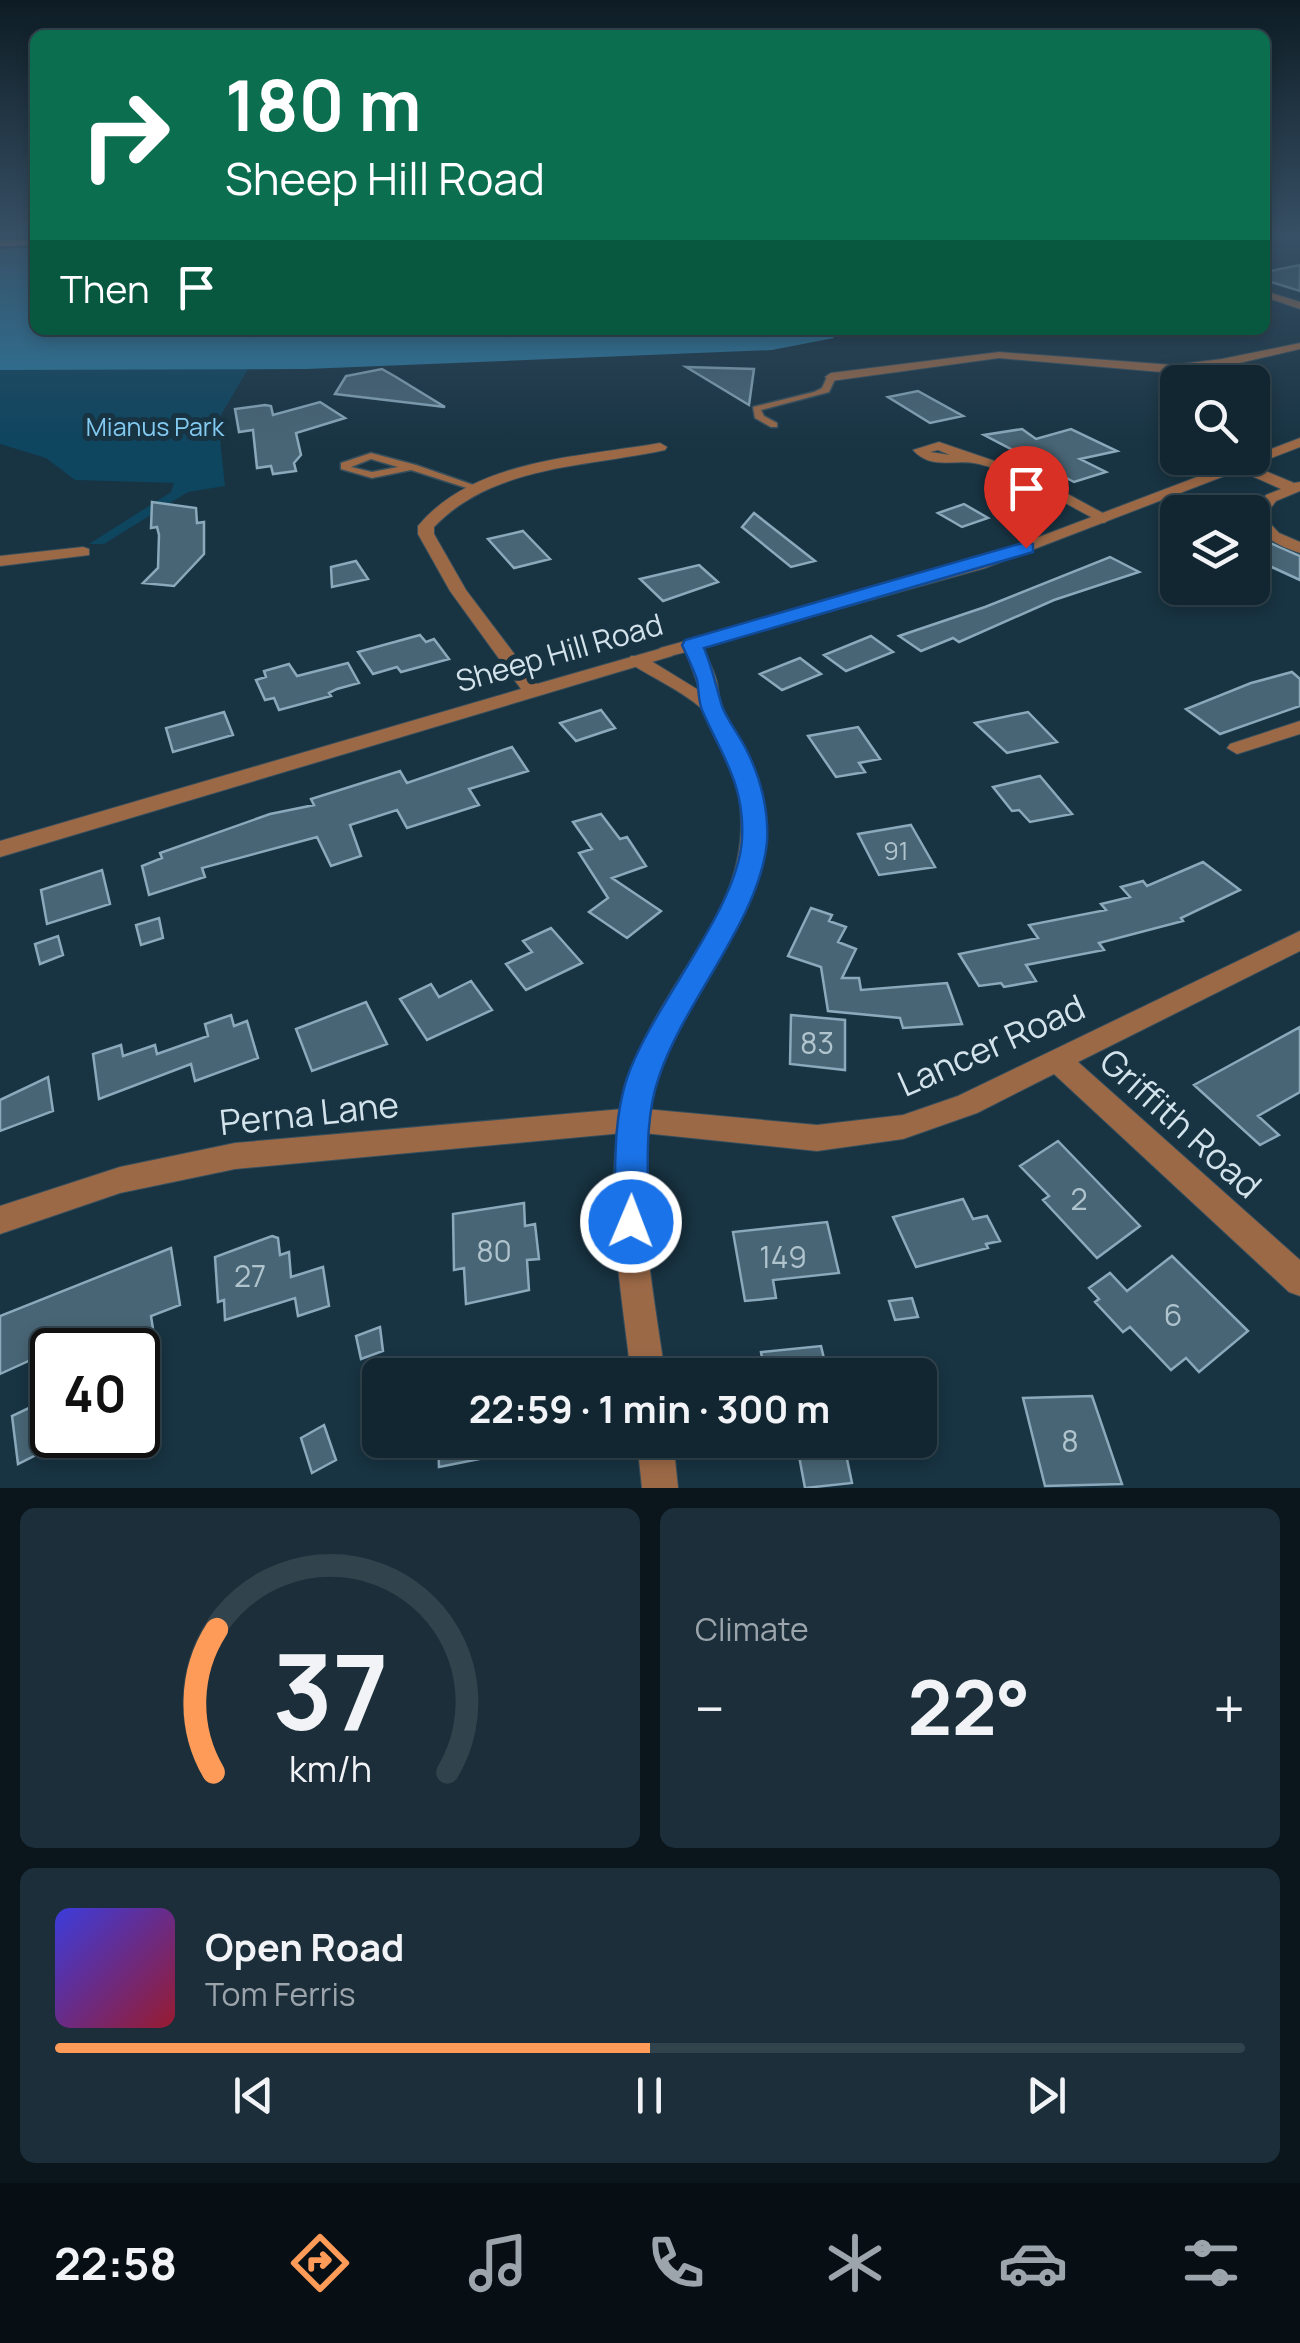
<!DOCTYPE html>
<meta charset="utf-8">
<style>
:root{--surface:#122632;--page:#1b2e3a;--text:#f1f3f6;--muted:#9ca5ac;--line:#31434d;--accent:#fe9b58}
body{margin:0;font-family:Manrope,sans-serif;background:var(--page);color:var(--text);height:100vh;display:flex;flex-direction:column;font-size:38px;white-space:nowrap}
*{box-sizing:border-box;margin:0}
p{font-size:32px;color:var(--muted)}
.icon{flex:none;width:55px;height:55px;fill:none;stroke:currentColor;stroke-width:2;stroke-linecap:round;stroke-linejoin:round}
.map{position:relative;height:1488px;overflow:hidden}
.side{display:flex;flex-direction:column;gap:20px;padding:20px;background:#0a151c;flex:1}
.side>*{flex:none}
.top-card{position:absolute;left:30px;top:30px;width:1240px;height:305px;border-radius:15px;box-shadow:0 5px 15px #0003,0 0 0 2px var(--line);background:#0b6e4f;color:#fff;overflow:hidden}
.fabs{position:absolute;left:1160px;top:365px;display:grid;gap:20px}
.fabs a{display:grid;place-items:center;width:110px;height:110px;border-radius:15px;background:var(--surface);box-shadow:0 5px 15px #0003,0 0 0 2px var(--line);font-size:50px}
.speed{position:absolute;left:30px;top:1328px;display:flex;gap:20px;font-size:50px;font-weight:700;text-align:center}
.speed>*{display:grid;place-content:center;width:130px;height:130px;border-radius:50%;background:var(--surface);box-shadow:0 5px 15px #0003,0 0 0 2px var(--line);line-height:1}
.speed .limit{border:5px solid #111;border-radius:15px;background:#fff;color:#111}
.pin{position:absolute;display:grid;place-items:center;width:85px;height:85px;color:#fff;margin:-102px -42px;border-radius:50% 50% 50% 0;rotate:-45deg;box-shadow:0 0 10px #0007}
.pin .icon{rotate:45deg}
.me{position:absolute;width:110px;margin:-55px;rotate:1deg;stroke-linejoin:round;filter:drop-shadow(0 0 8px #0008)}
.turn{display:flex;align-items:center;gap:35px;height:210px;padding:0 30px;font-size:45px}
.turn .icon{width:130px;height:130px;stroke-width:2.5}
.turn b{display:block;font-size:70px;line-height:85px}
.then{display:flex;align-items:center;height:95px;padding:0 30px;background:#0003;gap:20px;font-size:38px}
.big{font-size:75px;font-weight:700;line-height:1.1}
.side .card{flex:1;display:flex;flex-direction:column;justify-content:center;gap:15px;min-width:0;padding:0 35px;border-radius:15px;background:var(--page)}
.side .dial{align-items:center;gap:0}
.dial svg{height:260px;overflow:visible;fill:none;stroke:var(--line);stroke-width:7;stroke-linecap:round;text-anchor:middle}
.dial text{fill:var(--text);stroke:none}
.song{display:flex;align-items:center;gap:30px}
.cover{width:120px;height:120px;border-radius:15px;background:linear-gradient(135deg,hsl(240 70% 55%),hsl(350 70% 35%))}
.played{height:10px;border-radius:5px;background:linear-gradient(90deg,var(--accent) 50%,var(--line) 50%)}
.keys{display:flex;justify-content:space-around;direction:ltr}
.heat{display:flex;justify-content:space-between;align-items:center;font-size:55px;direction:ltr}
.side .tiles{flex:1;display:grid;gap:20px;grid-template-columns:1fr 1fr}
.card:last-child{grid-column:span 2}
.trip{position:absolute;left:362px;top:1358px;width:575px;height:100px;border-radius:15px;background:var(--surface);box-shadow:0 5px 15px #0003,0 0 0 2px var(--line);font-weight:700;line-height:100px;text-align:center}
.menu{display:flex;height:160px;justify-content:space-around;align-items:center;background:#070f14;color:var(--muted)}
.menu .icon{width:70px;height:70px}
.menu .on{color:var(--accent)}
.menu b{font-size:45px;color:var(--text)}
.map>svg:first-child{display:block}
.green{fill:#0e455f}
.water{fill:#2d7ba2}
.building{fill:#486575;stroke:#8aa9bb;stroke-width:2.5}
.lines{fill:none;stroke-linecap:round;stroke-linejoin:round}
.service-casing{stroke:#364f5d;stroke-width:3}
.minor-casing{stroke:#364f5d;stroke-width:2}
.tertiary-casing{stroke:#364f5d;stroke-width:2}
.secondary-casing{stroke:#364f5d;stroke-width:2}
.service{fill:#9c6947;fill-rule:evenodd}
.minor{fill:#9c6947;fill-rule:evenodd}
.tertiary{fill:#9c6947;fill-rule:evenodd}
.secondary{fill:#d88750;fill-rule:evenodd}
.route{fill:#1a73e8;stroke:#114b97;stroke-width:2.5}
.labels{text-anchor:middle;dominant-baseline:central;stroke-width:10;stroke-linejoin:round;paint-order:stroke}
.far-park-label{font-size:25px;fill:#83caf1;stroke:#183342}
.number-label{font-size:25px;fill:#b0c4ce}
.street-label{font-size:30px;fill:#d3e3ec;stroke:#183342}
.near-number-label{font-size:30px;fill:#b0c4ce}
.near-street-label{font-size:35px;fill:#d3e3ec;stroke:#183342}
</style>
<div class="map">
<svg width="1300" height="1488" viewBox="0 0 1300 1488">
<rect width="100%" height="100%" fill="#183342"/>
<!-- green -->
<path class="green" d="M248,369l-30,51 7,66 -37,6 -84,52h-15l82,-52 3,-9 -99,-3 -29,-22 -46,-14v-74z"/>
<!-- water -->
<path class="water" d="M35,247v83h794l5,8 -62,12 -466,19 -306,1v-121z"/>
<!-- building -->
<path class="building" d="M1300,265v26l-35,-11v-8z
M686,367l68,2 -5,36z
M382,369l14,8 49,30 -110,-13 11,-18z
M918,391l45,25 -33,7 -42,-26z
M320,402l25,16 -49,15 5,22 -7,8 2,8 -23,3 -2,-8 -14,2 -4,-38 -14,2 -4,-23 30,-4 6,1 2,9z
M1022,429l14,10 35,-10 46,22 -37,8 26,13 -32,10 -90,-47z
M152,502l44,6 1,15 7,-1v32l-30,32 -31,-3 15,-15 1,-33 -2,-8 -6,1z
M964,504l24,14 -26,9 -24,-14z
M754,513l61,48 -24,6 -49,-40z
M523,531l27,28 -36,9 -26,-29z
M1266,541l34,15v24l-48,-22v-12z
M1110,557l29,15 -85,28 -95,42 -6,-4 -32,13 -22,-15 86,-29z
M356,561l12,18 -36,8 -1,-20z
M699,565l19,17 -55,19 -23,-22z
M420,635l6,7 8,-3 15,20 -48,13 -4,-5 -24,7 -15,-22z
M871,636l22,16 -47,19 -22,-16z
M800,658l21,16 -39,16 -22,-16z
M348,663l11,20 -22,6 -8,4 2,3 -52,14 -5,-12 -9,2 -9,-20 10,-3 -2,-6 25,-7 8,12z
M1292,672l8,7v27l-80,28 -34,-25 65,-26z
M601,710l14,18 -39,13 -16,-18z
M224,712l9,23 -60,17 -7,-24z
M1028,712l29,30 -50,11 -32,-30z
M858,727l22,32 -21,4 6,9 -29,5 -28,-41z
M512,747l16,24 -59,18 10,16 -72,23 -10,-18 -47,15 11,31 -30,10 -14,-29 -115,31 3,9 -56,18 -7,-29 20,-8 -2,-5 110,-39 44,-9 -3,-6 67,-21 22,-7 7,12z
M1040,776l32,38 -42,8 -11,-12 -7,1 -19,-24z
M601,814l19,25 7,-2 19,29 -34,12 49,33 -34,27 -38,-26 19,-14 -29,-45 13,-4 -19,-27z
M911,825l24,42 -56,8 -21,-41z
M1203,862l37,28 -59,28 2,3 -84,22 5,7 -78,15 10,16 -32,6 -3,-4 -22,3 -20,-32 79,-16 -9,-13 77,-15 -5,-6 29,-7 -9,-10 22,-6 4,5z
M102,870l8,34 -63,20 -6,-34z
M811,908l21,7 -3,6 17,6 -8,15 18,7 -14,29h17l2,12 86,-7 15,41 -59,4 -3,-10 -72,-7 -7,-44 -33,-11z
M159,918l4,20 -22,7 -5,-20z
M551,928l31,35 -56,27 -20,-26 26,-12 -9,-11z
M58,936l5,19 -23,9 -5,-20z
M471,981l21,29 -65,30 -27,-41 31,-15 8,13z
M366,1002l21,42 -75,27 -16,-42z
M231,1015l3,11 13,-5 11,37 -63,23 -4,-17 -92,35 -6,-45 28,-9 2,11 32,-11 2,9 51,-18 -3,-12z
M791,1015l54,5v50l-55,-6z
M1300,1027v65l-42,24 21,19 -19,10 -66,-60z
M48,1077l5,34 -53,20v-31z
M1058,1141l82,85 -43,32 -54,-58 6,-4 -29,-30z
M963,1199l10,20 14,-3 13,25 -14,3 2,4 -72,19 -23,-50z
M524,1203l1,23 10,-2 4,35 -12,1 2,30 -63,14 -2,-36 -10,2 -1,-56z
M827,1222l12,51 -66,7 3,18 -31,3 -12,-69z
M272,1236l6,2 2,17 9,-3 2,25 32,-10 6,39 -31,10 -3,-18 -70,22 -1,-20 -6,2 -3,-45z
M171,1248l9,57 -29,11 4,26 -20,8h-35l-1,-13 -28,11 -1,-6 -70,32v-58z
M1172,1256l76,75 -49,41 -13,-14 -15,12 -41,-43 -7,5 -28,-30 4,-3 -10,-11 21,-15 17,18z
M912,1298l6,19 -23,3 -6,-19z
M380,1327l3,24 -22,8 -5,-23z
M821,1346l7,29h-63l-4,-23z
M1092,1396l30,88 -77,2 -22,-88z
M52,1397v50l-34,17 -6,-48z
M324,1425l12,35 -24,13 -11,-35z
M438,1440h91l1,9 -91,18z
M796,1440h47l9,43 -47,5z"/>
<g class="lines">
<defs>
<path id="service" d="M828,375l8,2 -7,15 -68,18 3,6 13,7v4h-6l-16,-9 -2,-11 61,-15 8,-4z
M371,453l45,12 66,23 -9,2 -62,-20 -39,8 -31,-9v-6zM371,459l27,8 -26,5 -21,-5z"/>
<path id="minor" d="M1265,291l35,11v7l-35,-12z
M1300,343v6l-78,18 -49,6 -174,-15 -168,23 -6,-4 6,-4 168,-21 174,13 49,-6z
M939,442l88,30 85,46 -8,5 -5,-2c-39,-19 -77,-47 -120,-57 -24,-6 -47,7 -66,-14zM938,450l12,5 -20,-3z
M660,443l7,4 -2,3c-78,17 -172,15 -231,77v7l32,56 71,94 129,-37 9,5 -3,4 -672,201v-16l521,-152 -71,-98 -32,-57v-8c55,-67 163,-69 242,-83z
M1234,462h10l50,21 6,-1v9l-24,10 -12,16 15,16 21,9v11c-21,-7 -46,-18 -48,-41l14,-17 15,-6 -47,-21z
M83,547l6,2v6l-89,11v-10z
M1300,721v13l-63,20 -10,-6 3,-4z
M1300,931v20l-222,111 222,198v36l-11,-4 -235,-218 -77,39 -74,26 -86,12 -183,-19 -399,37 -115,24 -120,41v-28l120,-39 115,-24 399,-35 183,17 86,-10 55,-19z"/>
<path id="tertiary" d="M1300,438v9l-315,121 -283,79c6,12 12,23 15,35 2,10 2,20 7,30 7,16 19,30 26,46 31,81 4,138 -37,208 -21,36 -46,73 -58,115 -26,95 -3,198 10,294h-34c-11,-96 -31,-199 -3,-294 33,-112 146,-183 104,-313 -5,-18 -17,-47 -31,-60 -19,-17 -48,-30 -70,-44l-3,-4 3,-4h12l57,35 -14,-39 -20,5 -9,-5 3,-4 313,-86z
M637,1440h36l5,48h-36z"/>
<path id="secondary" d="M35,239v6l-35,1v-6z"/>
</defs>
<!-- service casing -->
<use href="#service" class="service-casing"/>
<!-- minor casing -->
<use href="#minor" class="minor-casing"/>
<!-- tertiary casing -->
<use href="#tertiary" class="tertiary-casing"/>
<!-- secondary casing -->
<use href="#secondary" class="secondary-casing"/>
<!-- service -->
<use href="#service" class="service"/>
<!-- minor -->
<use href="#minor" class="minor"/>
<!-- tertiary -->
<use href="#tertiary" class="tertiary"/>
<!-- secondary -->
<use href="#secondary" class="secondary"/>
</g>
<!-- sky -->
<linearGradient id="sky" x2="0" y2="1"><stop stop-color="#0d1c24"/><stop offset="0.53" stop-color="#375065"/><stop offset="1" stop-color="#375065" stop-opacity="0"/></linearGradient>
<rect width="1300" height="445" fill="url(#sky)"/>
<!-- route -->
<path class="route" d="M1026,542l7,2v8l-329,96c8,19 12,38 18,58 6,16 19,31 26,47 13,26 21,59 19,89 -7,77 -83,159 -108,235 -16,45 -10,97 -11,145l-5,11 -12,5 -12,-5 -5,-11c2,-48 -2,-99 13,-144 25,-73 111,-168 115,-239 3,-54 -20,-83 -40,-129 -4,-10 -3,-20 -5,-30 -4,-12 -10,-24 -15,-35l3,-5z"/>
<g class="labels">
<!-- far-park labels -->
<g class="far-park-label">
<text x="155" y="426">Mianus Park</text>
</g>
<!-- number labels -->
<g class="number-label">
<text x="896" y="850">91</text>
</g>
<!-- street labels -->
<g class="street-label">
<text transform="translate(559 652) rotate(-16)">Sheep Hill Road</text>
</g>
<!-- near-number labels -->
<g class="near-number-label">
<text x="817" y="1042">83</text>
<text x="1079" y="1198">2</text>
<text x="494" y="1250">80</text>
<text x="783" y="1256">149</text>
<text x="250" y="1275">27</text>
<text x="1173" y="1314">6</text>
<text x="1070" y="1440">8</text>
</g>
<!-- near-street labels -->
<g class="near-street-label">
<text transform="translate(991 1045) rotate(-24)">Lancer Road</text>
<text transform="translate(309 1113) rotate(-6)">Perna Lane</text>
<text transform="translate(1181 1123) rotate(42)">Griffith Road</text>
</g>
</g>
</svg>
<div class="fabs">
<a><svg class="icon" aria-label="search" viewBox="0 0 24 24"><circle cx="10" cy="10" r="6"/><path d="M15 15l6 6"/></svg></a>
<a><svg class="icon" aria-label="layers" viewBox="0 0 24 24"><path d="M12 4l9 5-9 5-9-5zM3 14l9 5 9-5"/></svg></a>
</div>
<div class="speed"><div class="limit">40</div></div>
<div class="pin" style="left:1026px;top:548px;background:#d93025"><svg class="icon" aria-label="arrive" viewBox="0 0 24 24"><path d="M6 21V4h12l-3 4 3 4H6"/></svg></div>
<svg class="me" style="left:631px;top:1222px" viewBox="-20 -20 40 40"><circle r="17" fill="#1a73e8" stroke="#fff" stroke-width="3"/><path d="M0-11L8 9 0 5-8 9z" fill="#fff"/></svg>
<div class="trip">22:59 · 1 min · 300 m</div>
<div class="top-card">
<div class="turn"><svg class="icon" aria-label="right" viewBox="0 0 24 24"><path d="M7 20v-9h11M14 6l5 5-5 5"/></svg><div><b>180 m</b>Sheep Hill Road</div></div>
<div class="then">Then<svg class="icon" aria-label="arrive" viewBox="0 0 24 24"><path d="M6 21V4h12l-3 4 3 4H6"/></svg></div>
</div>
</div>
<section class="side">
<div class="tiles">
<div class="card dial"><svg viewBox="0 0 100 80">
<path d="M14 69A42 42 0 1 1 86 69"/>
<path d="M14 69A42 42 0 0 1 15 25" stroke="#fe9b58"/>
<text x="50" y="56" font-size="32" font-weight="700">37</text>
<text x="50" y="72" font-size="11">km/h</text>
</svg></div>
<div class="card"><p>Climate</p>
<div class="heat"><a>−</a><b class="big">22°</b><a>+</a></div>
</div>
<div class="card">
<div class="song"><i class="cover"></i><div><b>Open Road</b><p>Tom Ferris</p></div></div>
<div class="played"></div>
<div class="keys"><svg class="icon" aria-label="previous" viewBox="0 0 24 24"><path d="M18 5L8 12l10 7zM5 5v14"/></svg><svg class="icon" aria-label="pause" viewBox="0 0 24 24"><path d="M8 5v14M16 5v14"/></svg><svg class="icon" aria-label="next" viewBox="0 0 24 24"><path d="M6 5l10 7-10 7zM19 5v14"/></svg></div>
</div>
</div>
</section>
<nav class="menu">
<b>22:58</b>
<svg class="icon on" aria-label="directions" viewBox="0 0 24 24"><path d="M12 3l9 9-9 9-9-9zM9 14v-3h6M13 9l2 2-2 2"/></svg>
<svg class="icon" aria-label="music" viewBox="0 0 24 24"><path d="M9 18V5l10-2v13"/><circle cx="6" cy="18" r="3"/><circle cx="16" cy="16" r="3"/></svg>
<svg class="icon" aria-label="phone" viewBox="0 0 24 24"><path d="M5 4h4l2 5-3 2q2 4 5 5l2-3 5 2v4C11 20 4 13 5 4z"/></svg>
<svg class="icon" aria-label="climate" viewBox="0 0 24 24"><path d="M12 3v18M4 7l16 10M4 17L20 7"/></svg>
<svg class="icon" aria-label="car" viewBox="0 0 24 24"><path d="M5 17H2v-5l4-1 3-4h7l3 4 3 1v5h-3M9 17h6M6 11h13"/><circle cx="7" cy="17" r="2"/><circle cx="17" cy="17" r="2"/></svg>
<svg class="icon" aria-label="filters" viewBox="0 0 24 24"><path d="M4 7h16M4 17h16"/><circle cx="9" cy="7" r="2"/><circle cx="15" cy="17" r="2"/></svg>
</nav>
